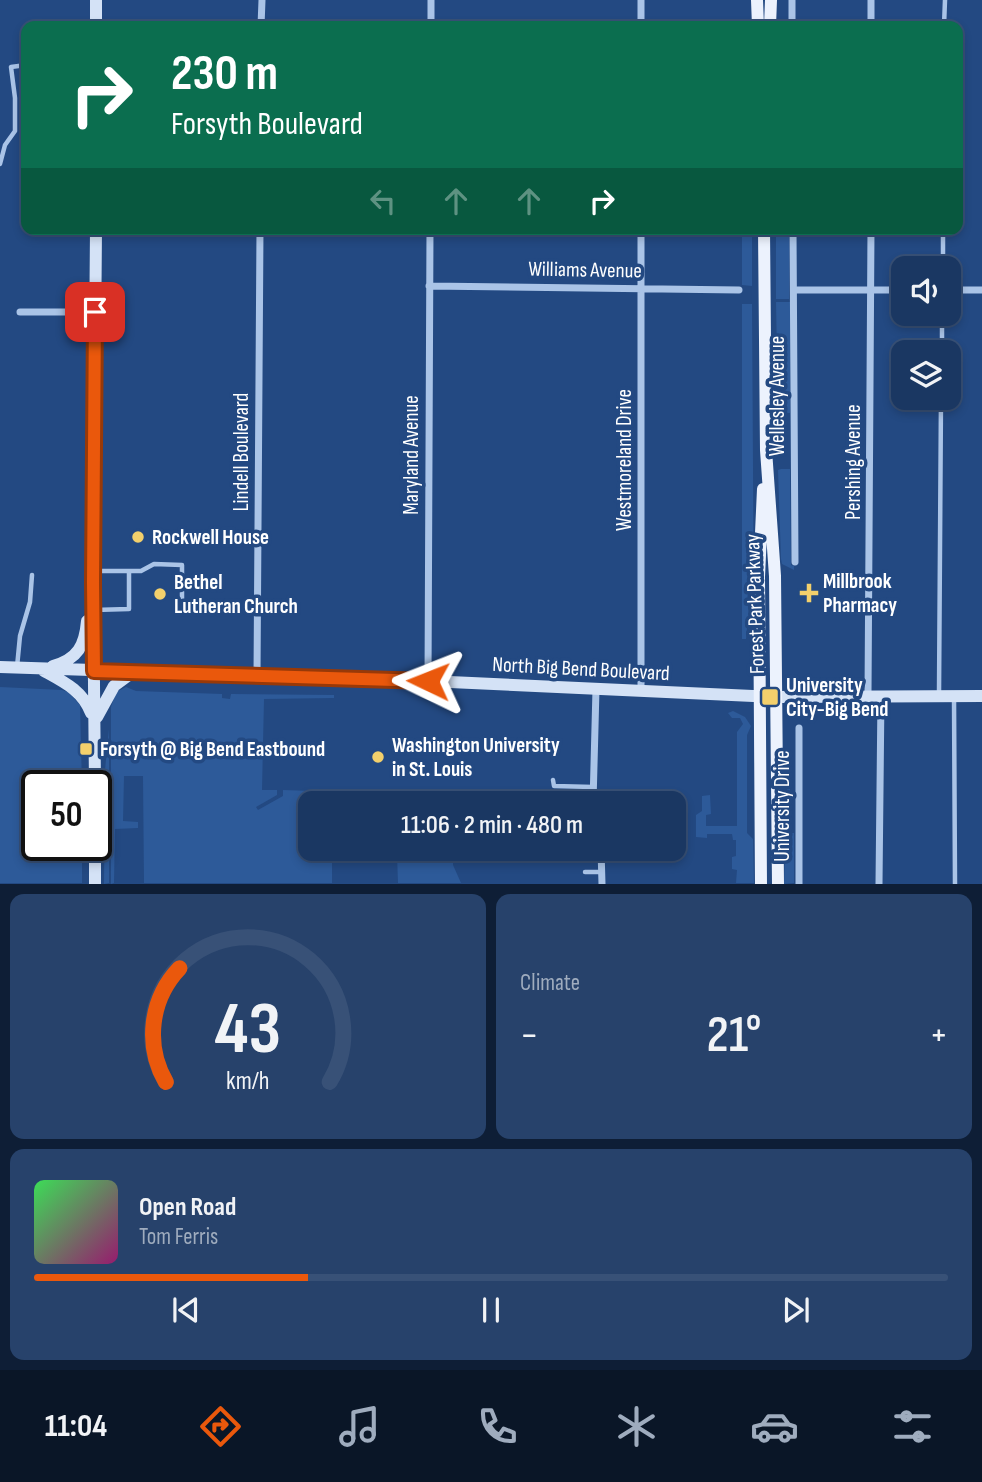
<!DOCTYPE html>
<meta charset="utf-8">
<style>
:root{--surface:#1a3762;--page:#27426b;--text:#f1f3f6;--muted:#9facbe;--line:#385177;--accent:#ea580c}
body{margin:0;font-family:"Sofia Sans Condensed",sans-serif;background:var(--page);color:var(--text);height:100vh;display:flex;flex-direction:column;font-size:26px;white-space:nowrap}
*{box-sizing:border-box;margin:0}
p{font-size:23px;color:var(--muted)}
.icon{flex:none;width:38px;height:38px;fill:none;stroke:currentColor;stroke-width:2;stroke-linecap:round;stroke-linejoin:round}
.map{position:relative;height:884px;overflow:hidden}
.drawer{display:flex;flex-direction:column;gap:10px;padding:10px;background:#0e1e36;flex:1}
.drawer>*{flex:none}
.hud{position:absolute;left:21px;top:21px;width:942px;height:214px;border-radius:14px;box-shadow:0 4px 10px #0003,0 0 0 2px var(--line);background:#0b6e4f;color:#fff;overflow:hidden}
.controls{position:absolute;left:891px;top:256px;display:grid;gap:14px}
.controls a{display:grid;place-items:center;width:70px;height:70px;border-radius:14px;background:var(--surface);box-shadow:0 4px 10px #0003,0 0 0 2px var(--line);font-size:35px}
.speed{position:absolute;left:21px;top:770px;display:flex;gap:14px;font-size:35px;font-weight:700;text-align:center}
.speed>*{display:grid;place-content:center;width:91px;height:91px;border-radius:50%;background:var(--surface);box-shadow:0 4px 10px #0003,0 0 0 2px var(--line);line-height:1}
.speed .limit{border:4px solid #111;border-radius:10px;background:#fff;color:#111}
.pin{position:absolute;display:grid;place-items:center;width:60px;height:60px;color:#fff;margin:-30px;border-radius:14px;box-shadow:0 4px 10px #0006}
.me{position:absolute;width:77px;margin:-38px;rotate:272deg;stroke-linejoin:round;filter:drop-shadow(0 0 5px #0008)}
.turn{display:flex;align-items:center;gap:24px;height:147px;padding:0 35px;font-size:32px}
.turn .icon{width:91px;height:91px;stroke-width:2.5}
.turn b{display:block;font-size:49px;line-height:60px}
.lanes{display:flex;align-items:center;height:66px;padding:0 35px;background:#0003;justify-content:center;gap:35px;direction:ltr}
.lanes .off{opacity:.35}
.big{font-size:52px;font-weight:600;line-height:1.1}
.drawer .tile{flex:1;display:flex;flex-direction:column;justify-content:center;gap:10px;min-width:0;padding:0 24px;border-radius:14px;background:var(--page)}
.drawer .dial{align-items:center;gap:0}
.dial svg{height:182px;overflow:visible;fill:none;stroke:var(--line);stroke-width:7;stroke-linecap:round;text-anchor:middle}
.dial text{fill:var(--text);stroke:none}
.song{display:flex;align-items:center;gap:21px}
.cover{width:84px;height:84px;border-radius:10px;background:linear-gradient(135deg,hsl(130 70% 55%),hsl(320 70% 35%))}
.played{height:7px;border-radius:4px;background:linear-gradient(90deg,var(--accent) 30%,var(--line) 30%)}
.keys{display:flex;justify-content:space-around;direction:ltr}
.heat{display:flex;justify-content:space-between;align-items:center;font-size:38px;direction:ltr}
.drawer .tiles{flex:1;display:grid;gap:10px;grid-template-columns:1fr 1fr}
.tile:last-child{grid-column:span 2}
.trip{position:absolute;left:298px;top:791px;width:388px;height:70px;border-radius:14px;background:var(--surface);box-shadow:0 4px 10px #0003,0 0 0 2px var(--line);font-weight:600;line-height:70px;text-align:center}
.tab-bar{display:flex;height:112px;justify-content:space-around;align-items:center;background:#0a1627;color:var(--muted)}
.tab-bar .icon{width:49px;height:49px}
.tab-bar .selected{color:var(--accent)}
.tab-bar b{font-size:32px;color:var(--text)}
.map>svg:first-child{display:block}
.green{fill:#2d5a99}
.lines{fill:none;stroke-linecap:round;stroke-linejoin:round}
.stream{stroke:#9ebee9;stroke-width:2.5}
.service{stroke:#aac4e7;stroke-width:4.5}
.minor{stroke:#aac4e7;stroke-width:7}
.secondary{stroke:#d4e2f6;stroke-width:12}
.primary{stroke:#ecf2fd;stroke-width:12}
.route-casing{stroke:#983908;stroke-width:18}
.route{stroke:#ea580c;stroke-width:12}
.poi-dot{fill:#f3d06c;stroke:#234982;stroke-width:2.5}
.labels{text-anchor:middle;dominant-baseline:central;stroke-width:7;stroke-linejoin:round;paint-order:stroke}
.street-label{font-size:21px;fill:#fff;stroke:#234982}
.poi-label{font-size:21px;font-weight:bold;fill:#fff;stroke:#234982;text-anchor:start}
</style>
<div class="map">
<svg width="982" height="884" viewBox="0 0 982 884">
<rect width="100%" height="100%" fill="#234982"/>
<!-- green -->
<path class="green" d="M742,229h10v57l-10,-1z
M776,229h13v70h-13z
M776,302h14v111h-6v-4h-6z
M742,304h10l2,325 -7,-1 -1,11h-4z
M781,469h9l1,96 3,1v4l-12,-6 -1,-5 -3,-89z
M0,687l62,3 6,2 12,13 2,81h-45v59h45v38h-82z
M126,687l10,4 86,3v4l8,1 1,-5 103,1v3l-70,1 -2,91h15v5l-21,12 2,3 25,-14v-6l30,1v12h-3v46h22v34h-188l-1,-107h-19l-1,45 15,1v6l-23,1 -1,54 -3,1v-177l5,-15z
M733,711l12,6 6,9 -4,9v98l6,6 1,44h-18l1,-13 -5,-1v-12l4,-1v-16h-3l-1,-6h-25v4l-11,-1v-22l6,-4v-15l8,-1 1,19 -5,1v11h31v-94l6,-8 -3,-6h-8l-4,-5z
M109,729v154l-5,1 1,-114z
M790,758v75h4v50l-10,1 4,-125z
M405,849h36l1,5h7v3h4v8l8,18h-63l-1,-28h7z"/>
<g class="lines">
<!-- stream -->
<path class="stream" d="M534,853l46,-1 11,4"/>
<!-- service -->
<path class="service" d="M944,26l1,-26
M0,164l5,-19 10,-14v-33l-4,-31 15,-2
M943,268v-39
M942,352v-39
M129,571h12l13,-7 28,1v41
M94,610l35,-1v-38h-34
M17,667l3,-31 10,-34 2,-27
M939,695l2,-298
M954,696l1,188
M553,780l1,6 39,1
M585,872h16"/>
<!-- minor -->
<path class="minor" d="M792,0v26
M871,0v26
M261,26l1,-26
M431,26v-26
M641,26v-26
M641,229v462
M793,229l2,333
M429,286l310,4
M794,290h109
M948,290h34
M20,312h75
M257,675l3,-446
M428,681l2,-452
M868,695l3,-466
M799,728v156
M593,803l3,-114
M601,849l1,35
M879,884l2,-189"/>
<!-- secondary -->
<path class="secondary" d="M96,26v-26
M53,666c25,-7 32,-21 34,-45
M0,667l428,14 349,16 205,-1
M44,671c20,11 39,20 47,42
M97,717l17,-31 19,-14
M95,786l-2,-203 3,-354
M95,845v39"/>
<!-- primary -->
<path class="primary" d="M757,0l1,26
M770,26l1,-26
M764,229l2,221 9,126 3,308
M761,884l-2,-307 4,-88"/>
</g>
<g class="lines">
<defs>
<path id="route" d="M95,312l-2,271 1,88 334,10"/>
</defs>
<!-- route casing -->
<use href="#route" class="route-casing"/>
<!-- route -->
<use href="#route" class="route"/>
</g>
<!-- markers -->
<g class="poi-dot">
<circle cx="138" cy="537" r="7"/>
<path d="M805.5 582.5h7v7h7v7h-7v7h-7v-7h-7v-7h7z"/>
<circle cx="160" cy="594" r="7"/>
<rect x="761" y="688" width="18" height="18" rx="3.5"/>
<rect x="79" y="742" width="14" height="14" rx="3.5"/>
<circle cx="378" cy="757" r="7"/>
</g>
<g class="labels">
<!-- street labels -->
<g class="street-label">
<text transform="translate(585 270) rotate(1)">Williams Avenue</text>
<text transform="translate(777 396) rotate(-90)">Wellesley Avenue</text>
<text transform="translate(241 452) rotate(-90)">Lindell Boulevard</text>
<text transform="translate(411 455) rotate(-90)">Maryland Avenue</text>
<text transform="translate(624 460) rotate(-90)">Westmoreland Drive</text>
<text transform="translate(853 462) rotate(-90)">Pershing Avenue</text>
<text transform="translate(755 604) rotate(-92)">Forest Park Parkway</text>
<text transform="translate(581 669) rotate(3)">North Big Bend Boulevard</text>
<text transform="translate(782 806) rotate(-90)">University Drive</text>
</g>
<!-- poi labels -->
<g class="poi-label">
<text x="152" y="537">Rockwell House</text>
<text x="823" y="581">Millbrook<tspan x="823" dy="24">Pharmacy</tspan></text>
<text x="174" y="582">Bethel<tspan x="174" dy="24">Lutheran Church</tspan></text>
<text x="786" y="685">University<tspan x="786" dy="24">City-Big Bend</tspan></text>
<text x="392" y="745">Washington University<tspan x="392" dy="24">in St. Louis</tspan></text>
<text x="100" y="749">Forsyth @ Big Bend Eastbound</text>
</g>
</g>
</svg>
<div class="controls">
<a><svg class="icon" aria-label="sound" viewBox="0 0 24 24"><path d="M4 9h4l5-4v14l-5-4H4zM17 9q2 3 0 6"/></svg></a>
<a><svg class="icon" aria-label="layers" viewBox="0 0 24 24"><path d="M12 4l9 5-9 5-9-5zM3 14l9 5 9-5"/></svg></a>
</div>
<div class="speed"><div class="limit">50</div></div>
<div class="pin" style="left:95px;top:312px;background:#d93025"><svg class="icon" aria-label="arrive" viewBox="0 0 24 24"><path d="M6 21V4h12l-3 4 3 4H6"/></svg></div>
<svg class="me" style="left:428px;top:681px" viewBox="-20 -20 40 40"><path d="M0-17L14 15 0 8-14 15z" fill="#ea580c" stroke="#fff" stroke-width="4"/></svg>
<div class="trip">11:06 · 2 min · 480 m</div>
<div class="hud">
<div class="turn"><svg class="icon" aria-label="right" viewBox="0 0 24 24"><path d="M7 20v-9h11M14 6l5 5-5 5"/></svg><div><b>230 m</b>Forsyth Boulevard</div></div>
<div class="lanes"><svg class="icon off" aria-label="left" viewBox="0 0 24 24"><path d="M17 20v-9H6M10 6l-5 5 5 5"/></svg><svg class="icon off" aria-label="ahead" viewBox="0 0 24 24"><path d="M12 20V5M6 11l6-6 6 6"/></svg><svg class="icon off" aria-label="ahead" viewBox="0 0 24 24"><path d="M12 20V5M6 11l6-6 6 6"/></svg><svg class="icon" aria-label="right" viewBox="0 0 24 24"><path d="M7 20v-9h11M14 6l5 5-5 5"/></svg></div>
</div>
</div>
<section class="drawer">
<div class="tiles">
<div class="tile dial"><svg viewBox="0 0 100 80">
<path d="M14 69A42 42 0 1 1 86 69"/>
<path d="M14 69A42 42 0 0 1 20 19" stroke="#ea580c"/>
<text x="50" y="56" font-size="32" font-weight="700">43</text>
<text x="50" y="72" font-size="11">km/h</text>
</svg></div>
<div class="tile"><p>Climate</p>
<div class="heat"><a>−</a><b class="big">21°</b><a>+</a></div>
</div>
<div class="tile">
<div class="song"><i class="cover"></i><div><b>Open Road</b><p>Tom Ferris</p></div></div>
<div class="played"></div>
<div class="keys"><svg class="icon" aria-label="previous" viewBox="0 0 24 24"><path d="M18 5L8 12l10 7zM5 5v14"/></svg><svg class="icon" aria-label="pause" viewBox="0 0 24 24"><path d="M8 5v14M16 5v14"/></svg><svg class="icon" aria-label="next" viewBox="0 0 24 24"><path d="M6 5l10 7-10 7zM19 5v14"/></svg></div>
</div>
</div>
</section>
<nav class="tab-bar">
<b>11:04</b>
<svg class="icon selected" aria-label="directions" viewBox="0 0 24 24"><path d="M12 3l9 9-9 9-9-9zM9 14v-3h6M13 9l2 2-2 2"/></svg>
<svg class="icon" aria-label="music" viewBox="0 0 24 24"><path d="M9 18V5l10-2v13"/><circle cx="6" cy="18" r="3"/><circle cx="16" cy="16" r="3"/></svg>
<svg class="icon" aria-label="phone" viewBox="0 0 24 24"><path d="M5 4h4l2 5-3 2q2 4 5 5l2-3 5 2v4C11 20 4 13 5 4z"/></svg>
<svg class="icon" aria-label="climate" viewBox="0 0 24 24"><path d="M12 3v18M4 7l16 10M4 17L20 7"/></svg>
<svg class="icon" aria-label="car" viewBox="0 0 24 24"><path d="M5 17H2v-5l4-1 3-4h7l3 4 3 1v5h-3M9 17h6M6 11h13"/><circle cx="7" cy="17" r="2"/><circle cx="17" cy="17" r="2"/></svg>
<svg class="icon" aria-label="filters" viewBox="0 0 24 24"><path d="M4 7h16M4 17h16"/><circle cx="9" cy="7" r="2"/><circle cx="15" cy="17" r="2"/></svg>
</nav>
